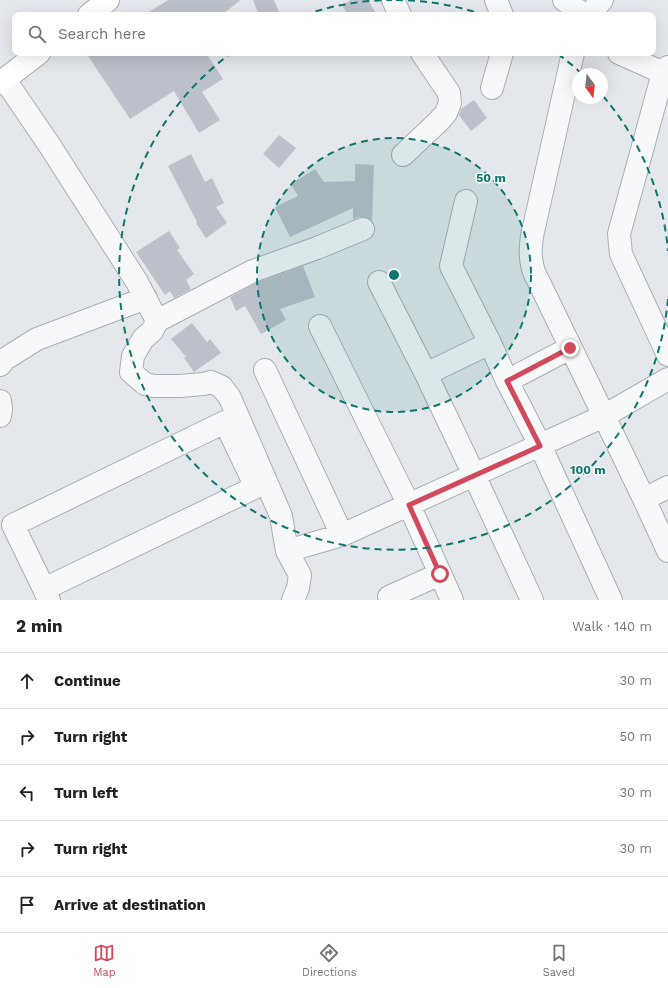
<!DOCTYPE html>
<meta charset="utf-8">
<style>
:root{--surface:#fff;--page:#f2f2f2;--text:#202124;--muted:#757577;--line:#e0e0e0;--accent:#d1495b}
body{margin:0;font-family:"Work Sans",sans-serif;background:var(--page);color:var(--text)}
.compass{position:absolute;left:572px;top:68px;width:36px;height:36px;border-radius:50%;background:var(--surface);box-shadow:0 4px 16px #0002;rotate:165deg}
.stop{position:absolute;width:12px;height:12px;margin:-9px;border:3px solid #d1495b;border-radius:50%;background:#fff}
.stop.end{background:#d1495b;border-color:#fff;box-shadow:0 1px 4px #0008}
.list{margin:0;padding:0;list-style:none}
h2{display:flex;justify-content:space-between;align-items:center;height:52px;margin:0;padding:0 16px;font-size:17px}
h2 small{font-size:13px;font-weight:400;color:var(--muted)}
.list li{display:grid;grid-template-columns:26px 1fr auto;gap:12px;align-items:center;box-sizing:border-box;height:56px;padding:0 16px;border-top:1px solid var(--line)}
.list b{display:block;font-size:15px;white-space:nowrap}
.list em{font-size:13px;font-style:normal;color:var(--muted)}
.icon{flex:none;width:22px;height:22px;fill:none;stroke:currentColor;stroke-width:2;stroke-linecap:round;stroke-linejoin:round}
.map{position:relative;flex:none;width:668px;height:600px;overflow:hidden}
.search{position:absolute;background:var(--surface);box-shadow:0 4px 16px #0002;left:12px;right:12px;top:12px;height:44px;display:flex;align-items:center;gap:10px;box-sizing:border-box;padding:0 14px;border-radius:8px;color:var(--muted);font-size:15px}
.sheet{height:332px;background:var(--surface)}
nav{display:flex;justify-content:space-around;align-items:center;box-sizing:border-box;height:56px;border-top:1px solid var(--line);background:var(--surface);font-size:11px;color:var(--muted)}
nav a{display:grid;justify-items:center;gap:2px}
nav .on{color:var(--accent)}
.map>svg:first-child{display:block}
.building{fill:#bbc0ca}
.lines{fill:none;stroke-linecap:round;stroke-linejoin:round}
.minor-casing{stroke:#a9aeb7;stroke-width:24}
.major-casing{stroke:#a3abb8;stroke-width:24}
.minor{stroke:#f7f8fa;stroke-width:22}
.major{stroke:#fff;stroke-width:22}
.route{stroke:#d1495b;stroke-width:5}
.ring{fill:none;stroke:#0f766e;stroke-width:2;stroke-dasharray:7 5}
.centre{fill:#0f766e;stroke:#f4f6f9;stroke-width:2}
.ring-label{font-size:12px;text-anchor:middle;font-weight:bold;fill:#0f766e;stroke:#f4f6f9;stroke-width:3;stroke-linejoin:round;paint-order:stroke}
</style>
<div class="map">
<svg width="668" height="600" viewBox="0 0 668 600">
<rect width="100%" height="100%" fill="#e4e7ec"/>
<path class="building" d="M 168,0 L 241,0 L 221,15 L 144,15 Z
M 253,0 L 274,0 L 280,15 L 259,15 Z
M 351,0 L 368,0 L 377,15 L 348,15 L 342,5 Z
M 86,53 L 206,53 L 223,79 L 202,92 L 220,120 L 199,133 L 174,91 L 130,119 Z
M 474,100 L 487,118 L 471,131 L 459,115 L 461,109 Z
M 279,135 L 296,148 L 279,168 L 263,154 Z
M 191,154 L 205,182 L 212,178 L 224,203 L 216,207 L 227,223 L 206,238 L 196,223 L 197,222 L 168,166 Z
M 355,164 L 374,165 L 372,221 L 370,219 L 364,217 L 358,217 L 353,220 L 353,208 L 290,237 L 275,207 L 298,196 L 291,184 L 315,169 L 324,182 L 355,181 Z
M 169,231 L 180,248 L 177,250 L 194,274 L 186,280 L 191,289 L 174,298 L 170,291 L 165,295 L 136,252 Z
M 303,266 L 315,297 L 280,309 L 286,320 L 261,334 L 245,306 L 236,311 L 230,297 L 258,282 Z
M 192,323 L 207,342 L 210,339 L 221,353 L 194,372 L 184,358 L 186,357 L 171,339 Z"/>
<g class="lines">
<g class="minor-casing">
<path id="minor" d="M 393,0 L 400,15
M 496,0 L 502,15
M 564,0 L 584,15
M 589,15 L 602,0
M 619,53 L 668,75
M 668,67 L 663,73 L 619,234 L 621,254 L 668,355
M 5,80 L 50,146 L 137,282 L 157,321 L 152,331 L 143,339 L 133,356 L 131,372 L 145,384 L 153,386 L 180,386 L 203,384 L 211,382 L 222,387 L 230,398 L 281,516 L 287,551 L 300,575 L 298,588 L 293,600
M 492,88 L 502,53
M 403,155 L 439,121 L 446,113 L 450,103 L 449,93 L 422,53
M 466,201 L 451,266 L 490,343 L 507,381 L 540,445 L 611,600
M 379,282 L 426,374 L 474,475 L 532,600
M 157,321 L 253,271 L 317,248 L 363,229
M 320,326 L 409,505 L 452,600
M 0,365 L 5,359 L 37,339 L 146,298
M 265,370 L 342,535
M 426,374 L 490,343
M 668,379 L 604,416 L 644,499 L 668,551
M 507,381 L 570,348
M 0,401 L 1,409 L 0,416
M 644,499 L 668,487
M 287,551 L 342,535 L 604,416 L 534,272 C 530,258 530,251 532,236 L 573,53
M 44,589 L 256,487 L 225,422 L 13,525 L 44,589 L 49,600
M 389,597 L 440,574"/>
</g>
<g class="major-casing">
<path id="major" d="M 89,15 L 108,0
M 0,83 L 39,53"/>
</g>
<use href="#minor" class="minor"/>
<use href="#major" class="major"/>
</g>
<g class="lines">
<path class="route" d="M 440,574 L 409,505 L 540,446 L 507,381 L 570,348"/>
</g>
<circle cx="394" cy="275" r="137" fill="#0f766e" fill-opacity=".12"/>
<g class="ring">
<circle cx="394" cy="275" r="137"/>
<path d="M668 299A275 275 0 1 1 230 54M304 15A275 275 0 0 1 392 0M396 0A275 275 0 0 1 484 15M558 54A275 275 0 0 1 582 74M603 96A275 275 0 0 1 668 251"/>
</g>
<circle cx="394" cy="275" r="6" class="centre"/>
<g class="ring-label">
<text x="491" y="182">50 m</text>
<text x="588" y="474">100 m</text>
</g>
</svg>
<svg class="compass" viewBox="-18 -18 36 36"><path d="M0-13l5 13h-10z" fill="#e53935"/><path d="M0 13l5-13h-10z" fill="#757577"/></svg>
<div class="stop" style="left:440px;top:574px"></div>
<div class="stop end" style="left:570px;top:348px"></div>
<div class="search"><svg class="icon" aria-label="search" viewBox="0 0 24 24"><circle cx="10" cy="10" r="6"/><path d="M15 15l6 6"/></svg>Search here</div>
</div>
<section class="sheet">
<h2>2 min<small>Walk · 140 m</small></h2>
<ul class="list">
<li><svg class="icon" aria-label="ahead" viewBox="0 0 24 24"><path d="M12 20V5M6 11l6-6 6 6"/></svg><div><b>Continue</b></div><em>30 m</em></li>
<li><svg class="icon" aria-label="right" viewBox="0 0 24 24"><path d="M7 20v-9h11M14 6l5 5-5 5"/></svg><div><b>Turn right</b></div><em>50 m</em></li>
<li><svg class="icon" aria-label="left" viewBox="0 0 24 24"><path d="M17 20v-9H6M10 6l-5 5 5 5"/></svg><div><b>Turn left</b></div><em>30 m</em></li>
<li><svg class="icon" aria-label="right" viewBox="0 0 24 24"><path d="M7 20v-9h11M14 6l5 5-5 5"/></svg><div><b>Turn right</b></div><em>30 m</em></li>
<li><svg class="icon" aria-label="arrive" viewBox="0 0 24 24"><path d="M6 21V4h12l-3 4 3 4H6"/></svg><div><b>Arrive at destination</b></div></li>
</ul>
</section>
<nav>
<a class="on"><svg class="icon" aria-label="map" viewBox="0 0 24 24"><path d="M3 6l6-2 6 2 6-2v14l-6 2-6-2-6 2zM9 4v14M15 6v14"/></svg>Map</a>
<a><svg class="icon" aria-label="directions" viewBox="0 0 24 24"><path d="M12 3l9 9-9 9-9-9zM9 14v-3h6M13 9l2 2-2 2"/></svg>Directions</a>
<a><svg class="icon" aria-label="saved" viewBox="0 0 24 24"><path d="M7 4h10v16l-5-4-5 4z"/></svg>Saved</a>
</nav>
